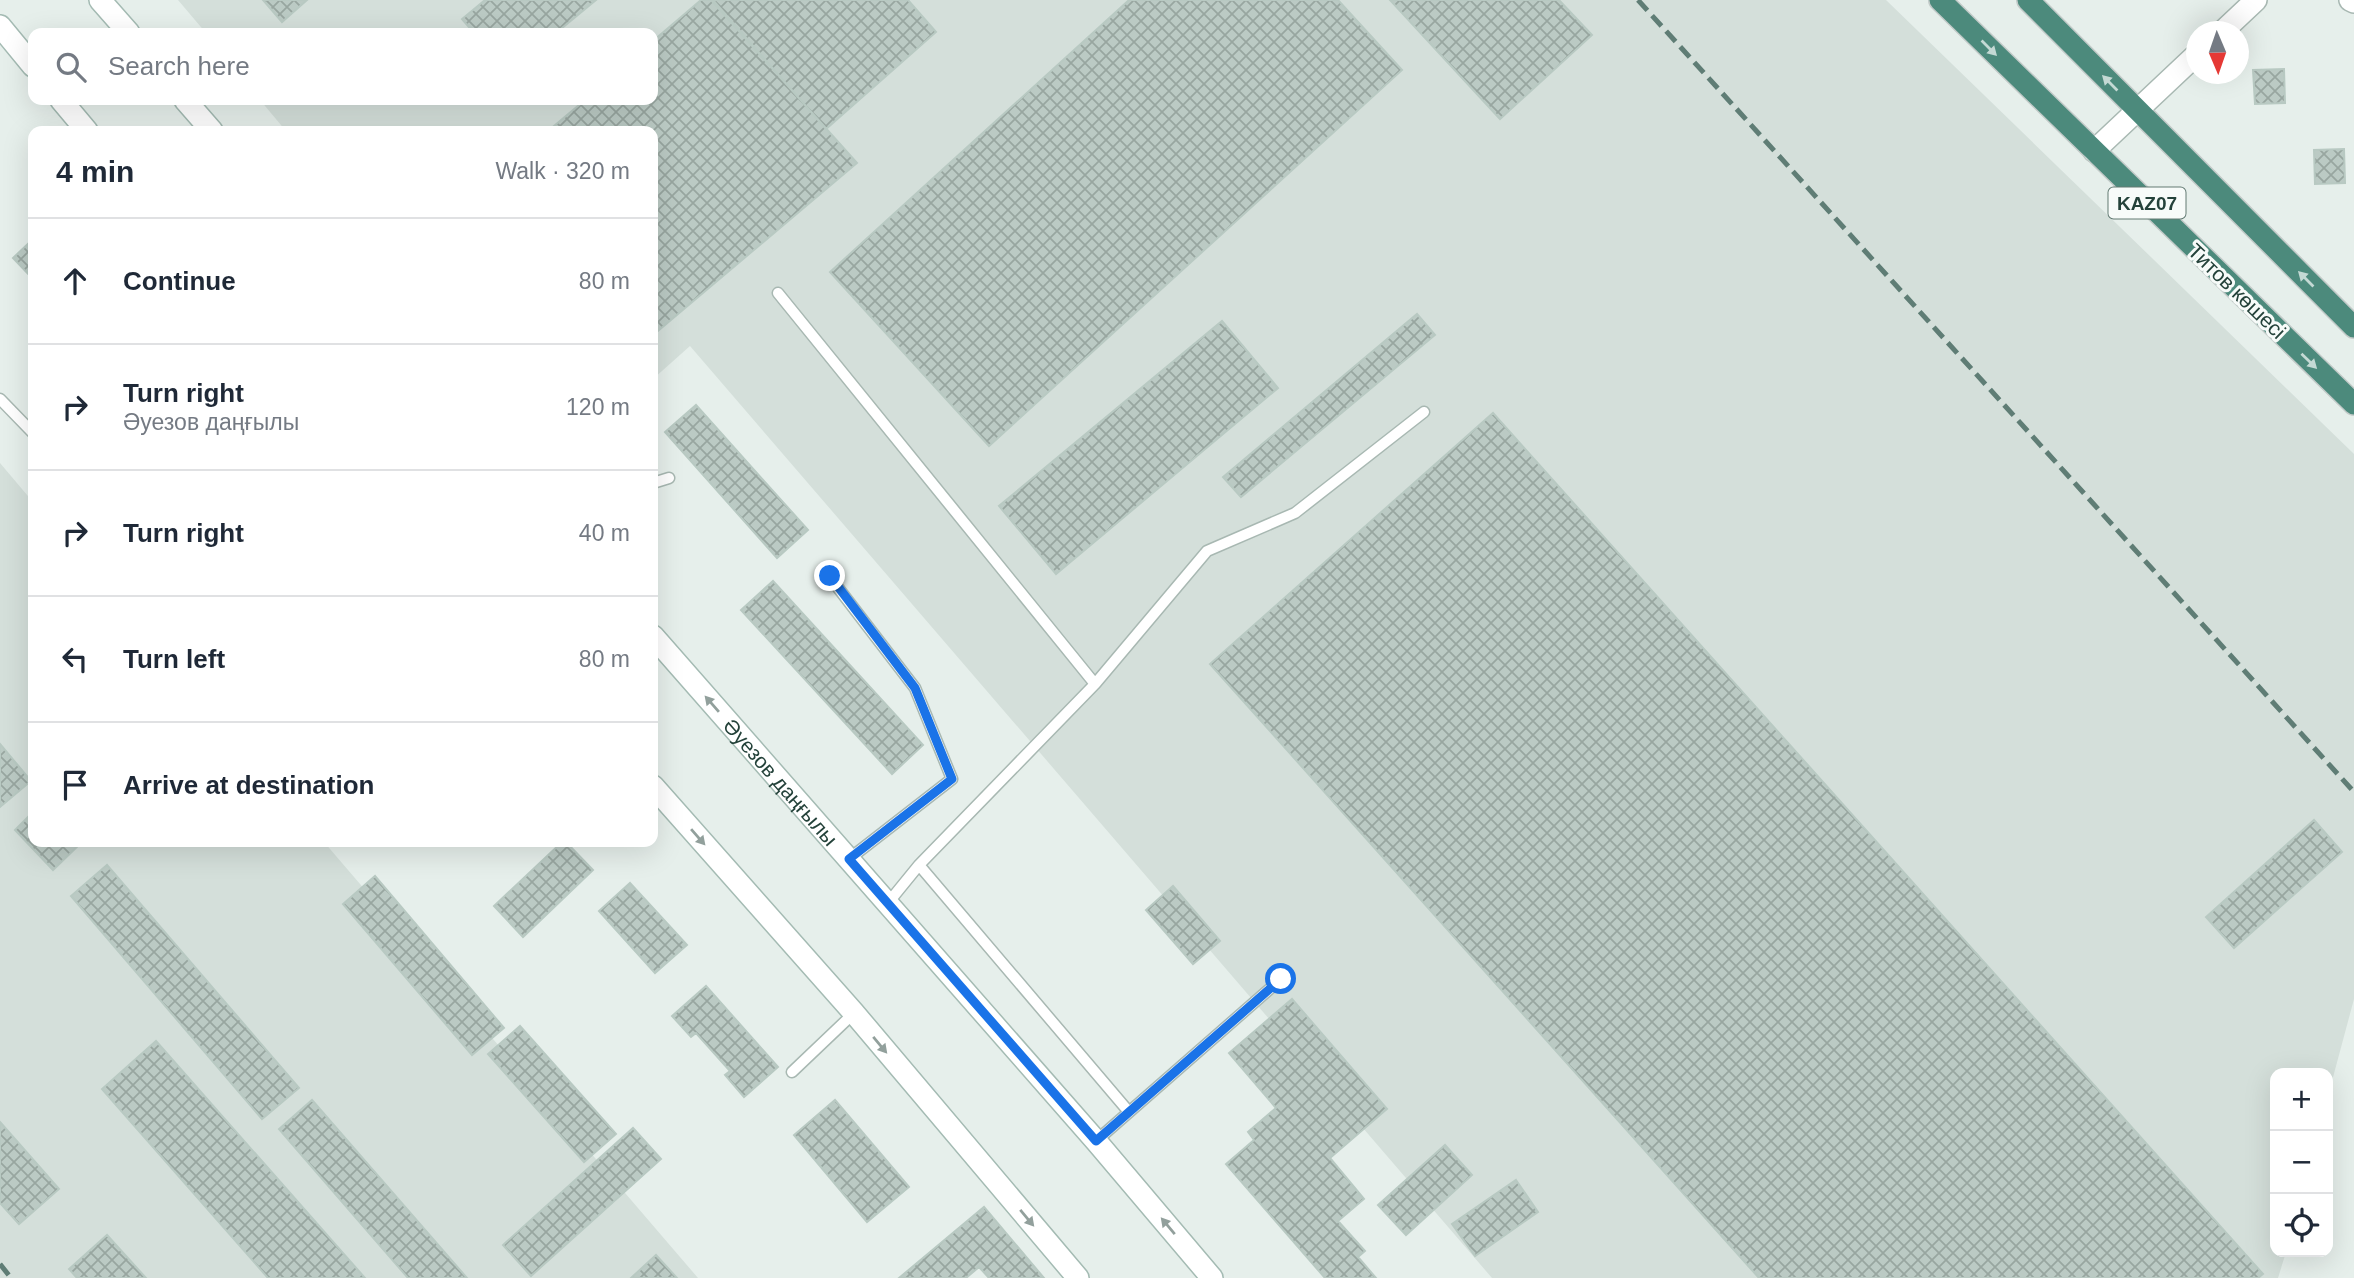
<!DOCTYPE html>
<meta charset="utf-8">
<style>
:root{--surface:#fff;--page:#f6f6f7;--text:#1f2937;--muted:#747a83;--line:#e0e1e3}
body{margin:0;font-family:Arial,sans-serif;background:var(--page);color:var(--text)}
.controls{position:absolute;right:21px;bottom:21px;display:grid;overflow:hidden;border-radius:14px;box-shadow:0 7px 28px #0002}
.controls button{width:63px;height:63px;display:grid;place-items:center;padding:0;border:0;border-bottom:2px solid var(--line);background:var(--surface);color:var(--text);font:35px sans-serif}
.compass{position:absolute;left:2186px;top:21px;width:63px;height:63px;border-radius:50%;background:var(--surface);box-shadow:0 7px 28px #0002;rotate:178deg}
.stop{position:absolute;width:21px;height:21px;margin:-16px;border:5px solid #1a73e8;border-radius:50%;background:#fff}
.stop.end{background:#1a73e8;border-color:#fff;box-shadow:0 2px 7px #0008}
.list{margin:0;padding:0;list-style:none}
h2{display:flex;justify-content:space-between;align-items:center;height:91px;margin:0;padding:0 28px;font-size:30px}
h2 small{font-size:23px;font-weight:400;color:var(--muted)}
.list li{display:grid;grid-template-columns:46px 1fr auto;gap:21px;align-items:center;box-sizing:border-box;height:126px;padding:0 28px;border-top:2px solid var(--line)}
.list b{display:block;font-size:26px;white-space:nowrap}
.list p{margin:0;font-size:23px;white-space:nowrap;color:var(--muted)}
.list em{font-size:23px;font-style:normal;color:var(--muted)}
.icon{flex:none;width:38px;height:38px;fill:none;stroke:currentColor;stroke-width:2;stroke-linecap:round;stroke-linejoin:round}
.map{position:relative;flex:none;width:2354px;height:1278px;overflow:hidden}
.search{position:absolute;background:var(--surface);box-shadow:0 7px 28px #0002;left:28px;top:28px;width:630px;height:77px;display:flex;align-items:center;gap:18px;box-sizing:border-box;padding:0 24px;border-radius:14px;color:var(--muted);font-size:26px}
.panel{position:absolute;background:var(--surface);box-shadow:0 7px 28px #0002;left:28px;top:126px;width:630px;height:721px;border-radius:14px}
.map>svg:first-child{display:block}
.built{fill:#d4dfda}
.building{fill:url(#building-cross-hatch);stroke:#b8c9c2;stroke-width:2}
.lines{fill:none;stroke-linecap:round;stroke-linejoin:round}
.service-casing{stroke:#a8b8b2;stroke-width:13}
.minor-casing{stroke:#a8b8b2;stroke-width:24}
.secondary-casing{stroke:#a4bbb3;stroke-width:24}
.trunk-casing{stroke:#c2cac8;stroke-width:24}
.service{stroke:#fff;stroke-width:10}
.minor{stroke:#fff;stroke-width:21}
.secondary{stroke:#fff;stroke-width:21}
.trunk{stroke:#4c8a7c;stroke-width:21}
.rail{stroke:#5f7d75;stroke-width:5;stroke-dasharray:14 7;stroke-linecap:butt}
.oneway{fill:#c4d9d4}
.oneway2{fill:#92a09c}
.route{stroke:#1a73e8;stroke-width:9}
.labels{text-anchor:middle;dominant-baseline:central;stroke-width:6;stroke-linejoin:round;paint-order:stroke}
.shield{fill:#f7fbf9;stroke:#637a73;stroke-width:2}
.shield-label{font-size:19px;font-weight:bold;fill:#24423a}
.street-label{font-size:21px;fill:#24423a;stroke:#f7fbf9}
</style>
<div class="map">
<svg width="2354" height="1278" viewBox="0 0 2354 1278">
<defs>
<pattern id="building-cross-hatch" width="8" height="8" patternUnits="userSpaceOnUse" patternTransform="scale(1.75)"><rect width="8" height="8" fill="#bbcac4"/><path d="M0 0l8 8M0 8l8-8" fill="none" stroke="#98a6a0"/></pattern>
</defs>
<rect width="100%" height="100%" fill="#e6efeb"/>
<path class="built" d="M 178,0 L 1886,0 L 2354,454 L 2354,999 L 2328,1096 L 2328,1073 L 2275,1073 L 2275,1252 L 2286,1252 L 2278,1278 L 1492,1278 L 690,346 L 653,379 L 653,131 L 286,131 L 260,100 L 653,100 L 653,33 L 206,33 Z
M 0,463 L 33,502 L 33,842 L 324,842 L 698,1278 L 0,1278 Z"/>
<path class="building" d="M 263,0 L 307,0 L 282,22 Z
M 485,0 L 596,0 L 556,33 L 474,33 L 462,19 Z
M 701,0 L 711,0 L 857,163 L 653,335 L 653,131 L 548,131 L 585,100 L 653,100 L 653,41 Z
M 713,0 L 908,0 L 936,32 L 826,129 Z
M 1129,0 L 1338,0 L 1402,70 L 989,446 L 830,272 Z
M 1390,0 L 1559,0 L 1592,35 L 1500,119 Z
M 2284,69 L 2285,103 L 2255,104 L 2253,70 Z
M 2344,149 L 2345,183 L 2315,184 L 2314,150 Z
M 33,239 L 33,279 L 13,258 Z
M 1417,314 L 1435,335 L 1241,497 L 1223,477 Z
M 1222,321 L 1278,388 L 1056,574 L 999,506 Z
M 696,405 L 808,530 L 777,558 L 665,432 Z
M 1493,413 L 2263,1274 L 2258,1278 L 1759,1278 L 1210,664 Z
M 773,581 L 923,745 L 892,774 L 741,610 Z
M 0,744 L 31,781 L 0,807 Z
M 33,812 L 33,842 L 82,842 L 53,870 L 15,830 Z
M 2314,820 L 2342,852 L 2234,948 L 2206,917 Z
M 562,842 L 566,842 L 593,870 L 523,937 L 494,906 Z
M 107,865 L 299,1088 L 262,1119 L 71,896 Z
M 375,876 L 504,1028 L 472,1055 L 343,904 Z
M 630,883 L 687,945 L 655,973 L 599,911 Z
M 1173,886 L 1220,941 L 1193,964 L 1146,910 Z
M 706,986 L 778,1067 L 744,1097 L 725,1075 L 730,1071 L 696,1033 L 691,1037 L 672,1016 Z
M 1292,999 L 1387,1109 L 1330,1158 L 1364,1199 L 1338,1221 L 1365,1251 L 1358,1257 L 1376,1278 L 1325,1278 L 1226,1164 L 1254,1140 L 1248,1132 L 1276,1108 L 1229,1053 Z
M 520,1026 L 616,1134 L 584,1162 L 488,1054 Z
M 156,1041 L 365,1278 L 268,1278 L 102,1089 Z
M 312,1100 L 467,1278 L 408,1278 L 279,1129 Z
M 835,1100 L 909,1187 L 867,1222 L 794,1135 Z
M 0,1122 L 59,1189 L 19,1224 L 0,1203 Z
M 633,1128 L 661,1159 L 531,1276 L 503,1245 Z
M 1445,1145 L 1472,1175 L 1406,1235 L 1378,1205 Z
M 1516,1180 L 1538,1212 L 1475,1256 L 1452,1224 Z
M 984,1207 L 1044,1278 L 989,1278 L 979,1267 L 966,1278 L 899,1278 Z
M 107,1235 L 146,1278 L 77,1278 L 69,1269 Z
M 656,1255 L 677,1278 L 631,1278 Z"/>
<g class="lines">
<g class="service-casing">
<path id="service" d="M 778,293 L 1095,684 L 1207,551 L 1295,513 L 1424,412
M 0,399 L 33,433
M 653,483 L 669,478
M 829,576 L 915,688 L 952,779 L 849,859
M 919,865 L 1129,1112
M 888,903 L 919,865 L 1095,684
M 792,1072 L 854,1013
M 1096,1141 L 1281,979"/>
</g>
<g class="minor-casing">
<path id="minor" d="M 2350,0 L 2354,2
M 2222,32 L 2256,0
M 2094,151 L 2196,55"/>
</g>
<g class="secondary-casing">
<g id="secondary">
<path d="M 100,0 L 129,33"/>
<path d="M 0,26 L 33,66"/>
<path d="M 61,100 L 87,131"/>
<path d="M 185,100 L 212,131"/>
<path id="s1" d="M 653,636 L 1096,1141 L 1212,1278"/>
<path d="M 653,786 L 854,1013 L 1078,1278"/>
</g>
</g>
<g class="trunk-casing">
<path id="trunk" d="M 1940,0 L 2354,404
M 2028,0 L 2354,327"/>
</g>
<use href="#service" class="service"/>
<use href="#minor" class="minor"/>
<use href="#secondary" class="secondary"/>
<use href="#trunk" class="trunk"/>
<path class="rail" d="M 1638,0 L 2354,792
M 0,1264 L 11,1278"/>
</g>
<defs><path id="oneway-solid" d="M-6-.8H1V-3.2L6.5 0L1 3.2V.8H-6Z" transform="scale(1.75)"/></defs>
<g class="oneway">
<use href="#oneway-solid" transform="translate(1989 48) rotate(45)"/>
<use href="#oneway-solid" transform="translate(2110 83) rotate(-135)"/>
<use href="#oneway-solid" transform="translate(2306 279) rotate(-135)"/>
<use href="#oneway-solid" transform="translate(2309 361) rotate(44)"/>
</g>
<g class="oneway2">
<use href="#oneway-solid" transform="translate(712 704) rotate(-131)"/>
<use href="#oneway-solid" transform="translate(698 837) rotate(49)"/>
<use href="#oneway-solid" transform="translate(880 1045) rotate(50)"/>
<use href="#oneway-solid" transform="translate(1027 1218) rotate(50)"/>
<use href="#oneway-solid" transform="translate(1168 1226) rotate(-130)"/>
</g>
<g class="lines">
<path class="route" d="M 830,576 L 915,688 L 952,779 L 849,859 L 1096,1141 L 1281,979"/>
</g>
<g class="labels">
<rect class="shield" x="2108.5" y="187.5" width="77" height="31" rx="5"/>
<g class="shield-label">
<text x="2147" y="203">KAZ07</text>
</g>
<g class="street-label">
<text transform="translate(2237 291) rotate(44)">Титов көшесі</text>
<text stroke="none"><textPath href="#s1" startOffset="194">Әуезов даңғылы</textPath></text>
</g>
</g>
</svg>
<div class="controls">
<button>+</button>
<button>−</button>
<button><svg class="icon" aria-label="locate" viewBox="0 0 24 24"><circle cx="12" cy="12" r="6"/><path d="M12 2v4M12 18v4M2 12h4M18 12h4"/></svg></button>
</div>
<svg class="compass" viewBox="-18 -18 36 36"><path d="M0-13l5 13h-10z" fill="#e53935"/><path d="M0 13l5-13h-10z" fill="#747a83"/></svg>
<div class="stop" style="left:1281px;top:979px"></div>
<div class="stop end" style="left:830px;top:576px"></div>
<div class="search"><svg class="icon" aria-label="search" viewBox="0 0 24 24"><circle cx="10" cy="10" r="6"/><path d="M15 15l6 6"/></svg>Search here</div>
<section class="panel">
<h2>4 min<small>Walk · 320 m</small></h2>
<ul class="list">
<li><svg class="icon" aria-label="ahead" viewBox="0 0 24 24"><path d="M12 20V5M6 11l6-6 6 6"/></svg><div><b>Continue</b></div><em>80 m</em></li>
<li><svg class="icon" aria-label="right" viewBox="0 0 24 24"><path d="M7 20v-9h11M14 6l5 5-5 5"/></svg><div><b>Turn right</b><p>Әуезов даңғылы</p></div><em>120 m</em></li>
<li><svg class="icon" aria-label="right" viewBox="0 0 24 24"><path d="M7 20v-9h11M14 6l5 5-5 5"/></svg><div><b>Turn right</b></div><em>40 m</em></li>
<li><svg class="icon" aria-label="left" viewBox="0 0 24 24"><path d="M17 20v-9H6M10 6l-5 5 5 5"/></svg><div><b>Turn left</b></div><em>80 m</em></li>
<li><svg class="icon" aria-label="arrive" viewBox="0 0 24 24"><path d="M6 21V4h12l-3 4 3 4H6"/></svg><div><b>Arrive at destination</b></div></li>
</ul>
</section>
</div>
